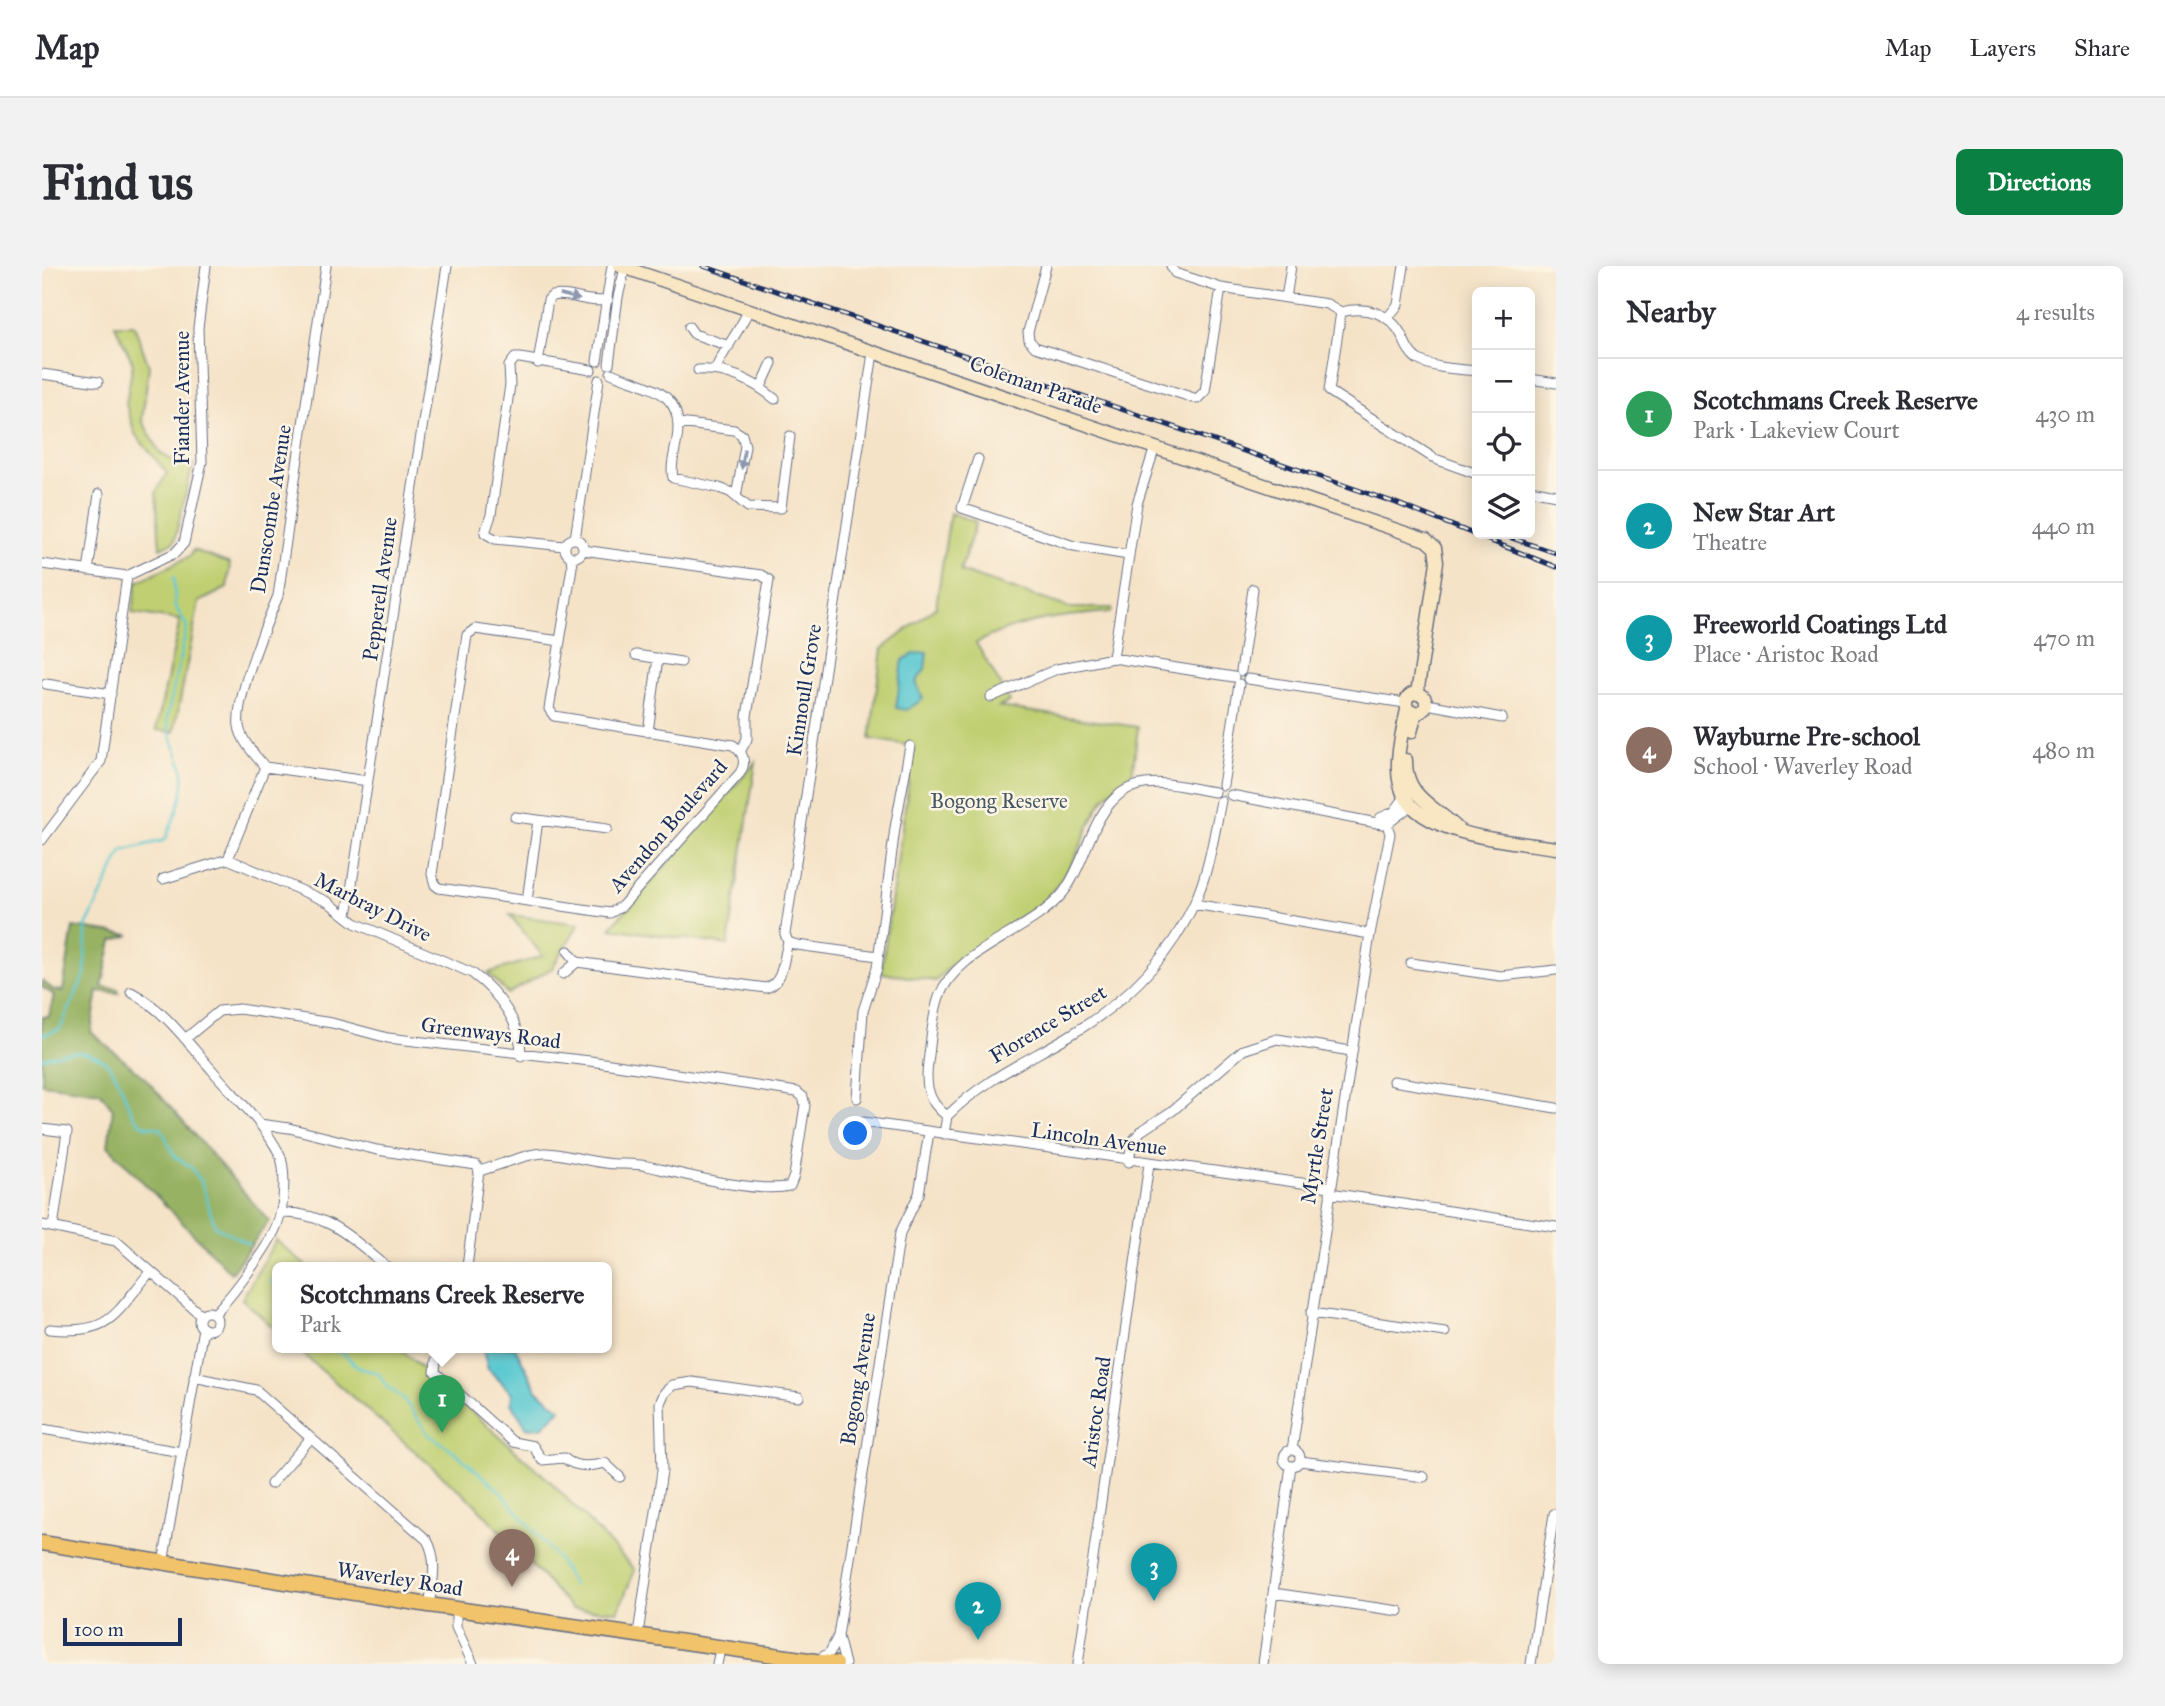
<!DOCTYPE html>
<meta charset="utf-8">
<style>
:root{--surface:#fff;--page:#f2f2f3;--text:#2b2b33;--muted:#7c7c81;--line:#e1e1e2;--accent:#0b8043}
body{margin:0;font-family:"IM FELL Great Primer",serif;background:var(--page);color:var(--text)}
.controls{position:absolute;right:21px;top:21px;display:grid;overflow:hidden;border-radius:10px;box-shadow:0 4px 18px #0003}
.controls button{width:63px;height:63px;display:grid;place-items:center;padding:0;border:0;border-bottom:2px solid var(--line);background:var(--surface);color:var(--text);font:35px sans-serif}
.scale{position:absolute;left:21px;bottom:18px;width:119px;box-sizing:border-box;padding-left:7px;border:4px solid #1b2f5e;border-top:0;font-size:19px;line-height:24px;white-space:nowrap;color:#1b2f5e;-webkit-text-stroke:5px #fcf5e5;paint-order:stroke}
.you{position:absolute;left:814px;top:868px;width:24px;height:24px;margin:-18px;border:5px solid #fff;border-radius:50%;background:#1a73e8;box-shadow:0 0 0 10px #1a73e833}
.badge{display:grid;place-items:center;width:46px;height:46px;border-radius:50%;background:var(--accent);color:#fff;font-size:23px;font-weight:700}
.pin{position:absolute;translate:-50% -58px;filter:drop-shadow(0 2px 4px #0008)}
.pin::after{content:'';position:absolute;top:37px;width:24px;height:21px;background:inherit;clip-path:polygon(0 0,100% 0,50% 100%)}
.popup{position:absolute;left:230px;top:996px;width:340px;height:91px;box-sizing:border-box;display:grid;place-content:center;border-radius:10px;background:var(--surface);filter:drop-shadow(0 2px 5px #0005);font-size:23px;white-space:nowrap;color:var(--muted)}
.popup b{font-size:26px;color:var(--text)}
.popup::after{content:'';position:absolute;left:50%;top:100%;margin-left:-14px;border:14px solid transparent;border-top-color:var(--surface)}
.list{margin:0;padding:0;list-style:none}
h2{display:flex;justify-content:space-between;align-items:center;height:91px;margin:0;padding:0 28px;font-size:30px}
h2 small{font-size:23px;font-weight:400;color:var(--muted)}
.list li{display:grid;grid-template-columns:46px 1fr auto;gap:21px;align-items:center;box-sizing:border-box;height:112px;padding:0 28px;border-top:2px solid var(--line)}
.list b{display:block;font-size:26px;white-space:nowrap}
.list p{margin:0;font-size:23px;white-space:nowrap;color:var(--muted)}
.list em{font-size:23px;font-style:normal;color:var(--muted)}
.icon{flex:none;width:38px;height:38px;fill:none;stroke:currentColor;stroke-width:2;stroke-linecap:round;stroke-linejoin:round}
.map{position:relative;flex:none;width:1514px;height:1398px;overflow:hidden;border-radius:10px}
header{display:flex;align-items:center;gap:42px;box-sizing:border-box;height:98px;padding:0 35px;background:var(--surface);border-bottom:2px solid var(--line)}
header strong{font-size:33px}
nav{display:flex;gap:38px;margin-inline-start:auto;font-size:24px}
.intro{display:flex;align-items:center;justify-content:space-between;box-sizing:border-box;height:168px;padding:0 42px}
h1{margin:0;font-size:49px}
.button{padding:18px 32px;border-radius:10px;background:var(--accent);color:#fff;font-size:24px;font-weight:700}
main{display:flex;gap:42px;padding:0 42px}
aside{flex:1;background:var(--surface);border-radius:10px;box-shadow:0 4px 18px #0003}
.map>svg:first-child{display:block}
.green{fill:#bfcf71;stroke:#6d7f68;stroke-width:2}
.forest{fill:#97b263;stroke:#597060;stroke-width:2}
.water{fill:#5cc9d1;stroke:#3c7c98;stroke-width:2}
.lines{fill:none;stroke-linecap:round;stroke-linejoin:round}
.stream{stroke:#5cc9d1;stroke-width:2.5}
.street-casing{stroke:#676e83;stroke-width:11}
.secondary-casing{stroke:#676e83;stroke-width:15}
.primary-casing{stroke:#676e83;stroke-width:17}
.street{stroke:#fff;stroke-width:9}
.secondary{stroke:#f9e7c3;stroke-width:12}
.primary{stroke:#f1c36a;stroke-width:14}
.rail-casing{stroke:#1b2f5e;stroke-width:5}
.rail{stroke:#fcf5e5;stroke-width:2.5;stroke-dasharray:8;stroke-linecap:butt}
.oneway{fill:#8d97ae}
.labels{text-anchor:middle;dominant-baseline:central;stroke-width:5;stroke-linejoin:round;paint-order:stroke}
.street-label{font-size:21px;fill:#1b2f5e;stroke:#fcf5e5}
.park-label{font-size:21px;fill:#445763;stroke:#fcf5e5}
</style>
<header>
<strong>Map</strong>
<nav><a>Map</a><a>Layers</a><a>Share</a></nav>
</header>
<div class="intro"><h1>Find us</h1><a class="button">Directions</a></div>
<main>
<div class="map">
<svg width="1514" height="1398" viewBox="0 0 1514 1398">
<rect width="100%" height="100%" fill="#fcf5e5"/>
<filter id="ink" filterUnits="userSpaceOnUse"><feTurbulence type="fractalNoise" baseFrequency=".0143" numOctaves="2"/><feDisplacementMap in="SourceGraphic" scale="14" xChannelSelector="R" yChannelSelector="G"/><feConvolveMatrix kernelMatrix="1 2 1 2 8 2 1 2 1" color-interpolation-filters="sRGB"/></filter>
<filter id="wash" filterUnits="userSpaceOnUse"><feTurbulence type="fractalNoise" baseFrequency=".00686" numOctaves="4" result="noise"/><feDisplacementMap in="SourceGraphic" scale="28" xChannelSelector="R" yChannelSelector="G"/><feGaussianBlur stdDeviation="1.57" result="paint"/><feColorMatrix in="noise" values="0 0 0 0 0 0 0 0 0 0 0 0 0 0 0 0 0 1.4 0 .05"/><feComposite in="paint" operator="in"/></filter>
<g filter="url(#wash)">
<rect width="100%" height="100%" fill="#f5e3c8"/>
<path class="green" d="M 73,59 L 92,59 L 107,100 L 100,154 L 118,187 L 128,193 L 151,198 L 132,276 L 118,282 L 114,226 L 125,207 L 93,168 L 84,138 L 91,97 Z
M 908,247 L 934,256 L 918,305 L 1028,342 L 1070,342 L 1069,346 C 1021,350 977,353 934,377 L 968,435 L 957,441 L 1096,461 L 1090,511 C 1045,531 1048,578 1019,614 C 1010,626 998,641 986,650 C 954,675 922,682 894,715 L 839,707 L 872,480 L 828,473 L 840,383 L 894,341 Z
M 151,284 L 188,298 L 185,322 L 157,336 L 132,466 L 114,464 L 138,354 L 90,347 L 95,316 L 148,290 Z
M 714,496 L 686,679 L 568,662 Z
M 468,649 L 537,658 L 510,702 L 466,728 L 446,707 L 501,690 Z
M 234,974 L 265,1001 L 236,1001 L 235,1065 L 200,1033 Z
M 253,1081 L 356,1081 L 508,1215 L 593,1304 L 576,1345 L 530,1343 L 432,1237 Z"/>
<path class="forest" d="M 31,661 L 88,669 L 70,675 L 60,721 L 76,723 L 77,727 L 56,725 L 49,766 L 104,813 L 227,955 L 189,1007 L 66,880 L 71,843 L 58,826 L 0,818 L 0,751 L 7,750 L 12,729 L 0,721 L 0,715 L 12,724 L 21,725 Z"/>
<path class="water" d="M 885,386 L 883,403 L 874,416 L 881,433 L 865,444 L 854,442 L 861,394 L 872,388 Z
M 440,1081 L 473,1081 L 495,1124 L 519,1143 L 500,1161 L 485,1162 L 469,1137 L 470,1127 L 446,1103 Z"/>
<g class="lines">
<path class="stream" d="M 0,769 L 18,763 L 43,708 L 44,661 L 80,585 L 123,574 C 133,550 148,521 138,494 C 133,479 126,469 125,452 L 145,360 L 133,340 L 132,311
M 0,792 C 11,790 22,786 32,786 C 89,787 75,846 102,859 C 106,861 114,861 119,862 L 133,891 L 148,900 L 159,915 L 173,960 L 207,978
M 228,1014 L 236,1025
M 281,1081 L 302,1088 L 317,1102 L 336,1107 L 345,1121 L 361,1132 L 387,1169 L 412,1185 L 459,1226 L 515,1292 L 531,1319"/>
</g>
</g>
<g filter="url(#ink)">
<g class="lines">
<g class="street-casing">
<path id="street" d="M 284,0 L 236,330 C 224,358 193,432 197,460 C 199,475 214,490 223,501 L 326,515
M 1004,0 L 986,66 L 987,74 L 993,81 L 1155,133 L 1163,125 L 1179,22 L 1133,7 L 1129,0
M 1179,22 L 1285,38 L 1299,46 C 1323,40 1348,46 1360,70 C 1364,79 1367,87 1375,93 C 1392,103 1417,103 1435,105
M 1244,32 L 1249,0
M 1299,46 L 1287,125 L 1390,191
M 1346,51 L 1356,39 L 1362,0
M 647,61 L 652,68 L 687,80
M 831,87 L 743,668 L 746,676 L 755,679 L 836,690
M 555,95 L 570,0
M 496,97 L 506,34 L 510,30 C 528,26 544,38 566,34
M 567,98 L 576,31 L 583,2
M 674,102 C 683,82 697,66 706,45
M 656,104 C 684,102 711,115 733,133
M 569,107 C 604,122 643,123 635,173 C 633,186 628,200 631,212 L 677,222 L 688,226 L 706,241 L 739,242 L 748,170
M 0,108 L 56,116
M 1488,113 L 1514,117
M 719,121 L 730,97
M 637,157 L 692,164 L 700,169 L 703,180 L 694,231
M 936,193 L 920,242 L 1032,280 L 1086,289
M 1396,194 L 1435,208
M 1488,224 L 1514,229
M523 282a9 9 0 1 1 18 0a9 9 0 1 1-18 0Z
M 533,273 L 557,114
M 522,280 L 453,273 L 443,267 L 449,249 L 468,119 L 467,100 L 473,92 L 478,92 L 549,104
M 541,284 L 719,309 L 727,314 L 705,450 L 705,473 L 699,484
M 0,298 L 85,310 L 133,287 L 142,277 L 160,196 L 156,62 L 164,0
M 46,305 L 57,228
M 518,375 L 433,363 L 425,369 L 390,608 L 393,619 L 397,622 L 568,647 L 580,640 L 698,507 C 705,496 701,486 691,479 L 512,450 L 507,443 L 530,301 L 529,291
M 594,389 L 639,396
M 1071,392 L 1095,238 L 1113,181
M 1199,405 L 1211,323
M 1206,413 L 1363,437
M 4,418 L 69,428
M 949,431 L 1015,403 L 1071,392 L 1192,411
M 1385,438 L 1460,452
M 606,466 L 616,392
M 1181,519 L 1197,418
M 1189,529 L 1340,558 L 1348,556 L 1370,539
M 473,551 L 565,563
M 1338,552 L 1352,546 L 1363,531
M 0,574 L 59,495 L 85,310
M 186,593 L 223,501
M 121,613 L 186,593 L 286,636 L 313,657 L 430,707 C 456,726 480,758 479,790
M 485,635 L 496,554
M 1152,638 L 1328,668
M 305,650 L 405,0
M 535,696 L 724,722 C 742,717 741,693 746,676
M 1369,697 L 1459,710 L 1514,704
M 521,708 L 535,696 L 526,685
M 89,726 C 122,743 145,776 170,804 C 192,830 221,856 237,887 C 245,903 242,939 236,956 C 229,979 189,1031 172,1048
M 143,773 L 177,745 L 197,743 L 290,757 L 346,772 L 548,795 L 755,826 L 761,831 L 763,839 L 752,910 L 748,920 C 715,928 640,908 605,900 C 591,897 577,899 563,897 C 543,895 524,888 504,887 C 487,886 457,900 437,905
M 1351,815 L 1514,842
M 815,832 L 821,745 L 835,702 L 853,562 L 868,480
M 905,850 C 943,813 981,797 1025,771 C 1078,740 1125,696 1152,638 C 1167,606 1172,569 1179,535
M 821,856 L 1288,921
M 217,858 L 247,862 L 335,884 L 434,899 L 437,905 L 425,1001
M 0,863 L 25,866 L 11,961
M 902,868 L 905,850 C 883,834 883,815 887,789 C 889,771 891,748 897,731 C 915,682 987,668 1021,627 C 1044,597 1049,549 1079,527 C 1105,508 1144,522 1173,526
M 1087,896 L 1090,876 L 1099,865 L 1130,845 L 1201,784 L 1235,773 L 1309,785
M 1288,927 L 1514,961
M 238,947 C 284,945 311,973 345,1001
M 0,959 L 74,975 L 159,1049
M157 1055a9 9 0 1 1 18 0a9 9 0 1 1-18 0Z
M 1269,1047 L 1403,1066
M 8,1063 C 69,1069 72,1049 108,1006
M 405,1081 L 394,1094 L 393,1106 L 471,1176 L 491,1180 L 500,1194 L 522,1192 C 533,1202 548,1201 563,1197 L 578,1211
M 152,1111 L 214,1124 L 385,1274 C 396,1293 391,1317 387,1339
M 0,1163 L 140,1186
M1242 1192a8 8 0 1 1 16 0a8 8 0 1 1-16 0Z
M 1250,1184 L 1328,668 L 1348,568 L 1343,551
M 1258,1195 L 1382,1211
M 229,1218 L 269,1172
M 121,1298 L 161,1062
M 1231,1327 L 1357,1345
M 414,1342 L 414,1361 L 431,1398
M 596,1368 L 620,1205 L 618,1137 L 623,1126 L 631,1119 L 650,1116 L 757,1131
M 775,1395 L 788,1386 L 795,1372
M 675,1398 L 679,1379
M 803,1398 L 796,1370 L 858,967 L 877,928 L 887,866
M 1036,1398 L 1107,898
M 1221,1398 L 1249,1200
M 1489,1398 L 1512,1248"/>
</g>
<g class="secondary-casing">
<path id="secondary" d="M 578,0 L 1384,274 L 1393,282 L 1395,296 L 1375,428
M1364 437a10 10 0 1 1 20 0a10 10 0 1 1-20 0Z
M 1365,444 C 1360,467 1352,496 1358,519 C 1371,571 1471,575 1514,582
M 1369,466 L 1374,446
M 1364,494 C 1363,532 1394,540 1416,563"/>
</g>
<g class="primary-casing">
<path id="primary" d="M 0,1277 L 387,1339 L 794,1398"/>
</g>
<use href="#street" class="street"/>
<use href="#secondary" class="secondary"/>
<use href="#primary" class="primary"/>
<g class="rail-casing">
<path id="rail" d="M 661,0 L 1354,237 L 1514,301
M 1458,268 L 1514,287"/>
</g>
<use href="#rail" class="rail"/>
</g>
<defs><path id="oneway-solid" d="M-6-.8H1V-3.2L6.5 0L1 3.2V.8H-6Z" transform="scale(1.75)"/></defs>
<g class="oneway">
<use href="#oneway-solid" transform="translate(528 31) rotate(14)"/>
<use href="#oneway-solid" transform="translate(701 193) rotate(98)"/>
</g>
</g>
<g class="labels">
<g class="street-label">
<text transform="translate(994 119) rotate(19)">Coleman Parade</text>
<text transform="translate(140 132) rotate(-90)">Fiander Avenue</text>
<text transform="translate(229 243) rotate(-81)">Dunscombe Avenue</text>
<text transform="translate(338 323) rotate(-82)">Pepperell Avenue</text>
<text transform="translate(762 424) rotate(-81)">Kinnoull Grove</text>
<text transform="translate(626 560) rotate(-49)">Avendon Boulevard</text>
<text transform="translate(331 641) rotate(27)">Marbray Drive</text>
<text transform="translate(1006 758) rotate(-31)">Florence Street</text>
<text transform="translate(449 767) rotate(7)">Greenways Road</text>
<text transform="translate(1057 873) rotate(8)">Lincoln Avenue</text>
<text transform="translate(1275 880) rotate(-81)">Myrtle Street</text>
<text transform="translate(816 1113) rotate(-81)">Bogong Avenue</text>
<text transform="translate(1054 1146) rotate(-82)">Aristoc Road</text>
<text transform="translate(358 1313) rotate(9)">Waverley Road</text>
</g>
<g class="park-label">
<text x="957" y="535">Bogong Reserve</text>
</g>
</g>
</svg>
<div class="controls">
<button>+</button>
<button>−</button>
<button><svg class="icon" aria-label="locate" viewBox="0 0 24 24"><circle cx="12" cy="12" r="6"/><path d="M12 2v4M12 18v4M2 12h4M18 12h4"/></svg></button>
<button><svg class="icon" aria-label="layers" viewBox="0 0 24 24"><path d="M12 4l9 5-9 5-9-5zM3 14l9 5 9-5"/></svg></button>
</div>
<div class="scale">100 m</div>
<div class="you"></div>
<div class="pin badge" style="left:400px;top:1167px;background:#2e9e5b">1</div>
<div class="popup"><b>Scotchmans Creek Reserve</b>Park</div>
<div class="pin badge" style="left:936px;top:1374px;background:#0f9aa8">2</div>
<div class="pin badge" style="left:1112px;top:1335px;background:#0f9aa8">3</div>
<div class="pin badge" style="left:470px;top:1321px;background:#8d6e63">4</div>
</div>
<aside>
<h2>Nearby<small>4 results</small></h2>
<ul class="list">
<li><span class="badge" style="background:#2e9e5b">1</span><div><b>Scotchmans Creek Reserve</b><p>Park · Lakeview Court</p></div><em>430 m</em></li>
<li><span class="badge" style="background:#0f9aa8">2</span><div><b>New Star Art</b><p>Theatre</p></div><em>440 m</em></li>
<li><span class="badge" style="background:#0f9aa8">3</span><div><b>Freeworld Coatings Ltd</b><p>Place · Aristoc Road</p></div><em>470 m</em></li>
<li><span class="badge" style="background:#8d6e63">4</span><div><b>Wayburne Pre-school</b><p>School · Waverley Road</p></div><em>480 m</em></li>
</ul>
</aside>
</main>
